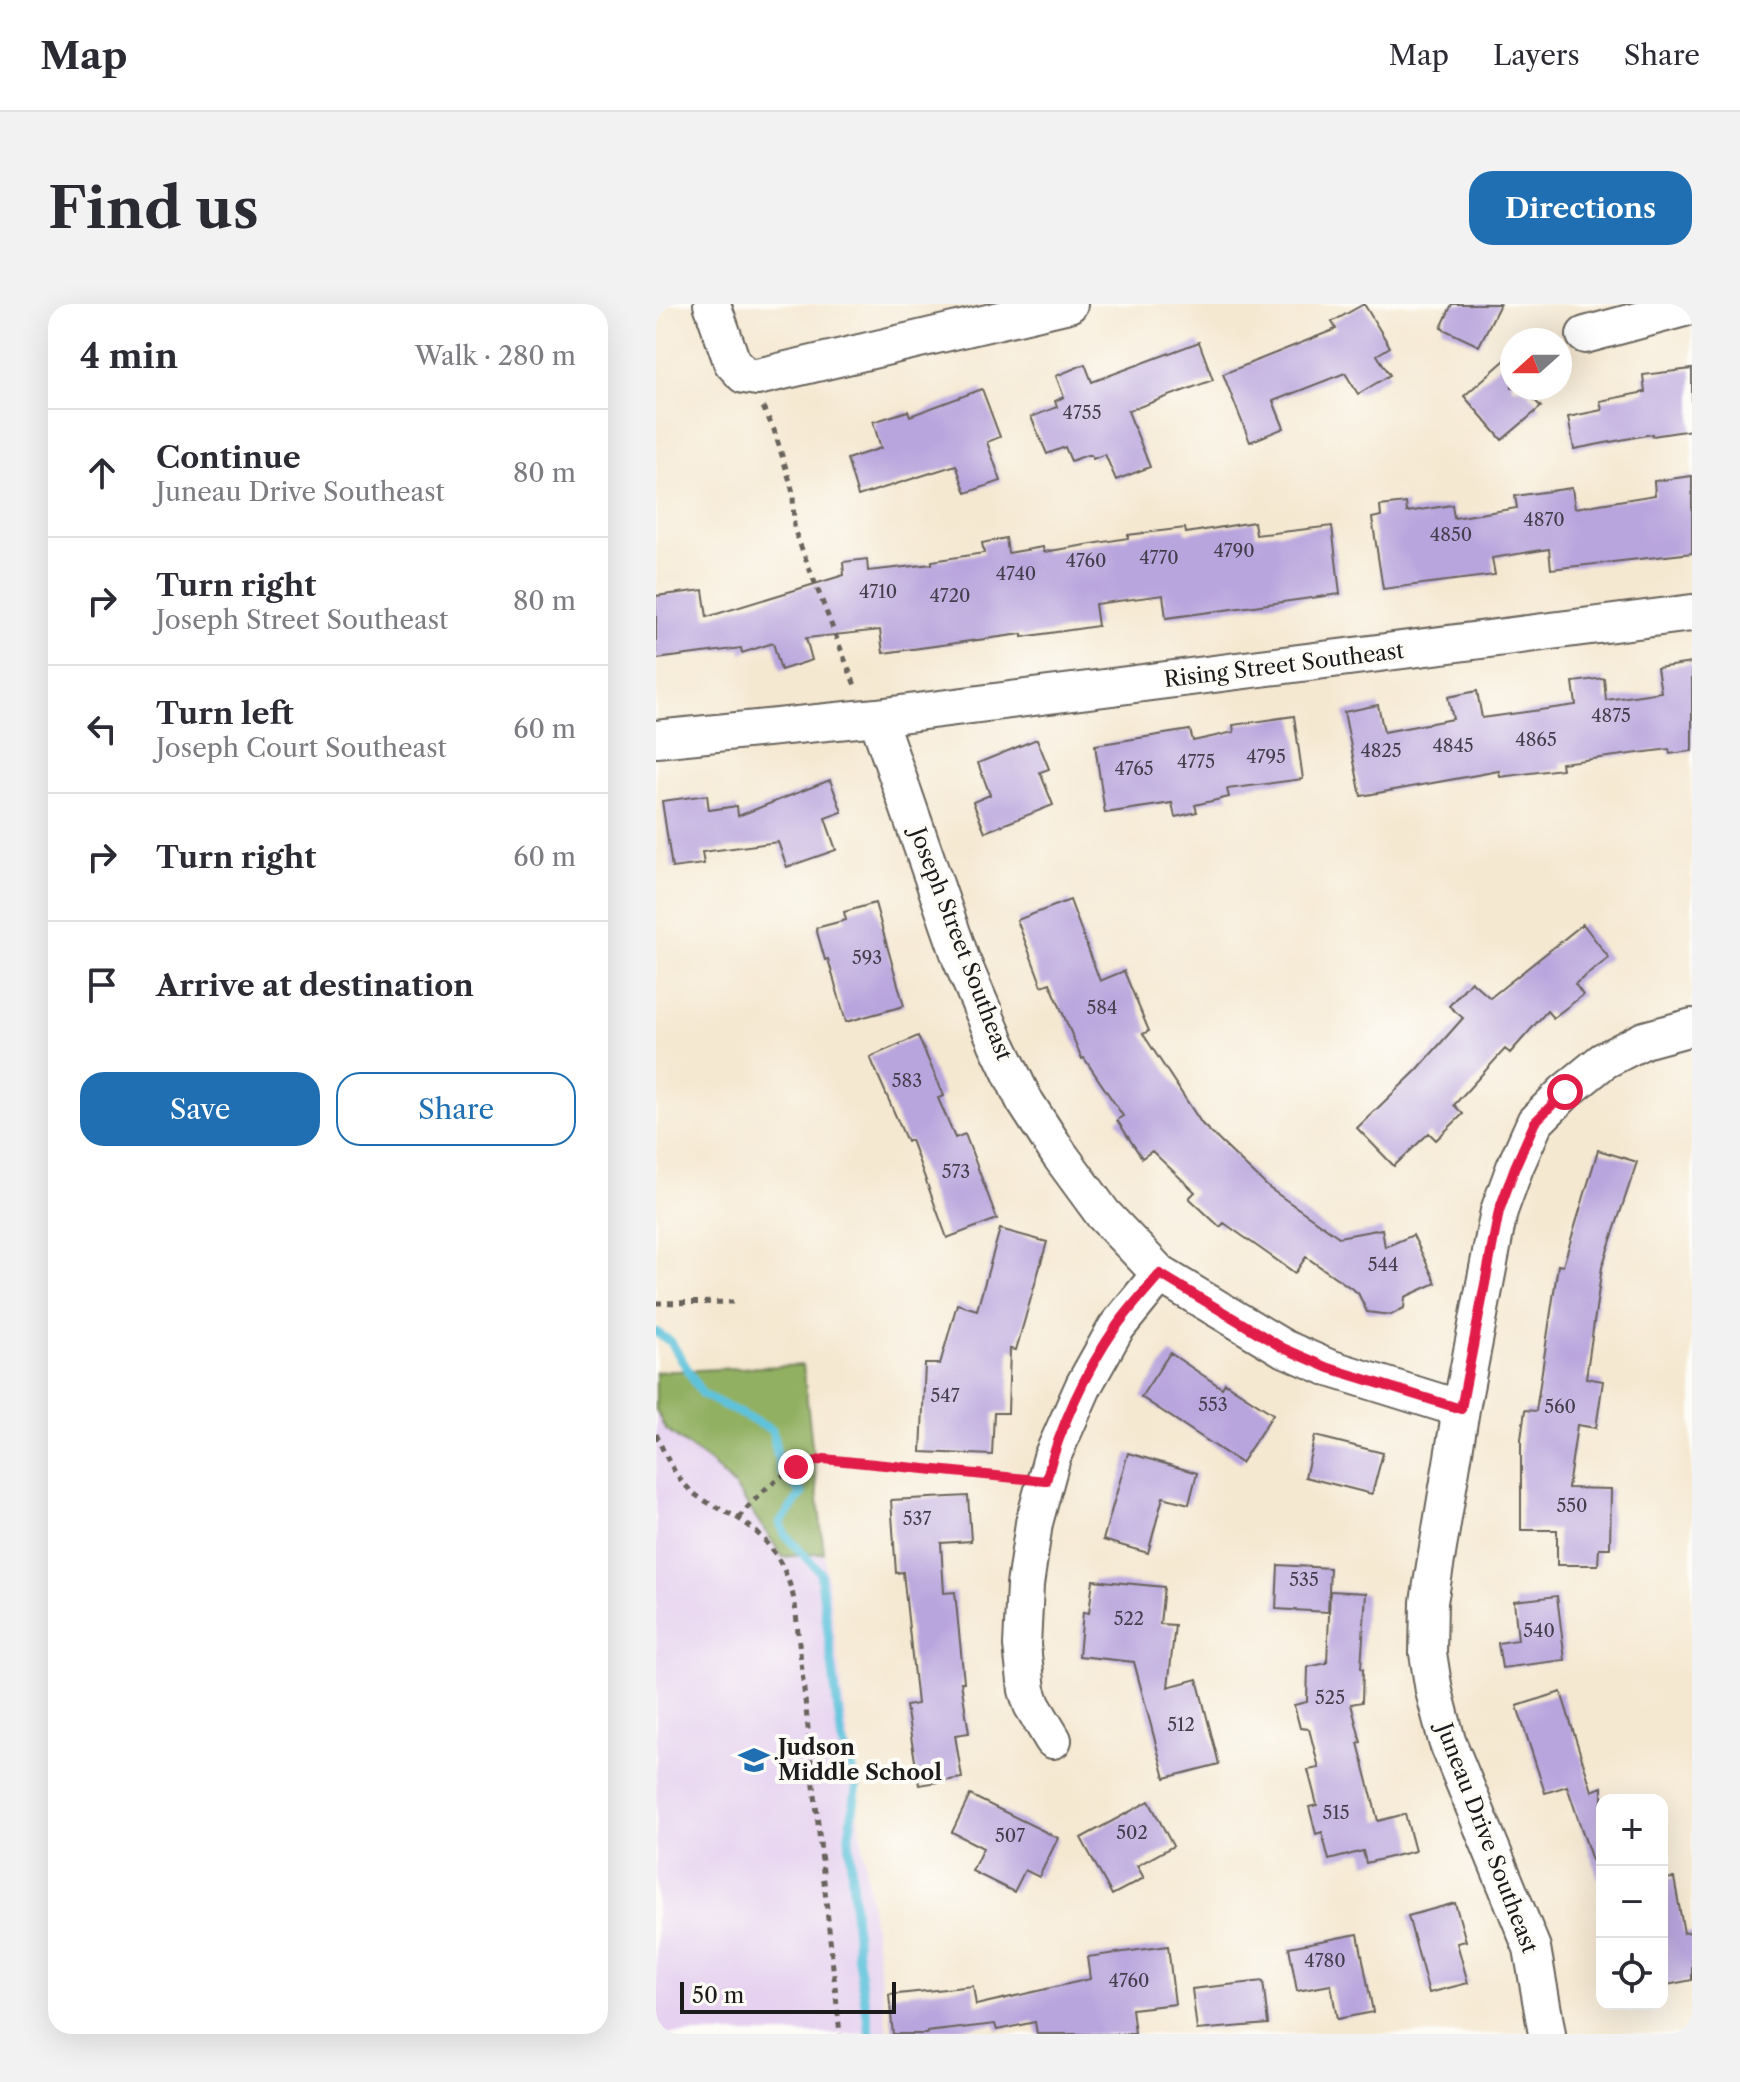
<!DOCTYPE html>
<meta charset="utf-8">
<style>
:root{--surface:#fff;--page:#f2f2f3;--text:#2b2b33;--muted:#7c7c81;--line:#e1e1e2;--accent:#1f6fb2}
body{margin:0;font-family:"Libre Caslon Text",serif;background:var(--page);color:var(--text)}
.controls{position:absolute;right:24px;bottom:24px;display:grid;overflow:hidden;border-radius:16px;box-shadow:0 8px 32px #0002}
.controls button{width:72px;height:72px;display:grid;place-items:center;padding:0;border:0;border-bottom:2px solid var(--line);background:var(--surface);color:var(--text);font:40px sans-serif}
.compass{position:absolute;left:844px;top:24px;width:72px;height:72px;border-radius:50%;background:var(--surface);box-shadow:0 8px 32px #0002;rotate:249deg}
.scale{position:absolute;left:24px;bottom:20px;width:216px;box-sizing:border-box;padding-left:8px;border:4px solid #1c1c1c;border-top:0;font-size:22px;line-height:28px;white-space:nowrap;color:#1c1c1c;-webkit-text-stroke:6px #fdfcf7;paint-order:stroke}
.stop{position:absolute;width:24px;height:24px;margin:-18px;border:6px solid #e11d48;border-radius:50%;background:#fff}
.stop.end{background:#e11d48;border-color:#fff;box-shadow:0 2px 8px #0008}
.list{margin:0;padding:0;list-style:none}
h2{display:flex;justify-content:space-between;align-items:center;height:104px;margin:0;padding:0 32px;font-size:34px}
h2 small{font-size:26px;font-weight:400;color:var(--muted)}
.list li{display:grid;grid-template-columns:52px 1fr auto;gap:24px;align-items:center;box-sizing:border-box;height:128px;padding:0 32px;border-top:2px solid var(--line)}
.list b{display:block;font-size:30px;white-space:nowrap}
.list p{margin:0;font-size:26px;white-space:nowrap;color:var(--muted)}
.list em{font-size:26px;font-style:normal;color:var(--muted)}
.actions{display:flex;gap:16px;padding:24px 32px}
.actions a{flex:1;padding:18px 0;border:2px solid var(--accent);border-radius:24px;text-align:center;font-size:28px;color:var(--accent)}
.actions .main{background:var(--accent);color:#fff}
.icon{flex:none;width:44px;height:44px;fill:none;stroke:currentColor;stroke-width:2;stroke-linecap:round;stroke-linejoin:round}
.map{position:relative;flex:none;width:1036px;height:1730px;overflow:hidden;border-radius:24px}
header{display:flex;align-items:center;gap:48px;box-sizing:border-box;height:112px;padding:0 40px;background:var(--surface);border-bottom:2px solid var(--line)}
header strong{font-size:38px}
nav{display:flex;gap:44px;margin-inline-start:auto;font-size:28px}
.intro{display:flex;align-items:center;justify-content:space-between;box-sizing:border-box;height:192px;padding:0 48px}
h1{margin:0;font-size:56px}
.button{padding:20px 36px;border-radius:24px;background:var(--accent);color:#fff;font-size:28px;font-weight:700}
main{display:flex;gap:48px;padding:0 48px}
aside{flex:1;background:var(--surface);border-radius:24px;box-shadow:0 8px 32px #0002}
.map>svg:first-child{display:block}
.built{fill:#e6d2f0}
.forest{fill:#92b062;stroke:#57663f;stroke-width:2}
.lines{fill:none;stroke-linecap:round;stroke-linejoin:round}
.stream{stroke:#5ec2db;stroke-width:9}
.building{fill:#b9a5dd}
.minor-casing{stroke:#68635b;stroke-width:40}
.path{stroke:#68635b;stroke-width:5;stroke-dasharray:6 6;stroke-linecap:butt}
.minor{stroke:#fff;stroke-width:36}
.route{stroke:#e11d48;stroke-width:10}
.labels{text-anchor:middle;dominant-baseline:central;stroke-width:8;stroke-linejoin:round;paint-order:stroke}
.number-label{font-size:18px;fill:#433e4c}
.street-label{font-size:22px;fill:#1c1c1c;stroke:#fdfcf7}
.poi-label{font-size:22px;font-weight:bold;fill:#1c1c1c;stroke:#fdfcf7;text-anchor:start}
</style>
<header>
<strong>Map</strong>
<nav><a>Map</a><a>Layers</a><a>Share</a></nav>
</header>
<div class="intro"><h1>Find us</h1><a class="button">Directions</a></div>
<main>
<aside>
<h2>4 min<small>Walk · 280 m</small></h2>
<ul class="list">
<li><svg class="icon" aria-label="ahead" viewBox="0 0 24 24"><path d="M12 20V5M6 11l6-6 6 6"/></svg><div><b>Continue</b><p>Juneau Drive Southeast</p></div><em>80 m</em></li>
<li><svg class="icon" aria-label="right" viewBox="0 0 24 24"><path d="M7 20v-9h11M14 6l5 5-5 5"/></svg><div><b>Turn right</b><p>Joseph Street Southeast</p></div><em>80 m</em></li>
<li><svg class="icon" aria-label="left" viewBox="0 0 24 24"><path d="M17 20v-9H6M10 6l-5 5 5 5"/></svg><div><b>Turn left</b><p>Joseph Court Southeast</p></div><em>60 m</em></li>
<li><svg class="icon" aria-label="right" viewBox="0 0 24 24"><path d="M7 20v-9h11M14 6l5 5-5 5"/></svg><div><b>Turn right</b></div><em>60 m</em></li>
<li><svg class="icon" aria-label="arrive" viewBox="0 0 24 24"><path d="M6 21V4h12l-3 4 3 4H6"/></svg><div><b>Arrive at destination</b></div></li>
</ul>
<div class="actions"><a class="main">Save</a><a>Share</a></div>
</aside>
<div class="map">
<svg width="1036" height="1730" viewBox="0 0 1036 1730">
<rect width="100%" height="100%" fill="#fdfcf7"/>
<filter id="ink" filterUnits="userSpaceOnUse"><feTurbulence type="fractalNoise" baseFrequency=".0125" numOctaves="2"/><feDisplacementMap in="SourceGraphic" scale="16" xChannelSelector="R" yChannelSelector="G"/><feConvolveMatrix kernelMatrix="1 2 1 2 8 2 1 2 1" color-interpolation-filters="sRGB"/></filter>
<filter id="wash" filterUnits="userSpaceOnUse"><feTurbulence type="fractalNoise" baseFrequency=".006" numOctaves="4" result="noise"/><feDisplacementMap in="SourceGraphic" scale="32" xChannelSelector="R" yChannelSelector="G"/><feGaussianBlur stdDeviation="1.8" result="paint"/><feColorMatrix in="noise" values="0 0 0 0 0 0 0 0 0 0 0 0 0 0 0 0 0 1.4 0 .05"/><feComposite in="paint" operator="in"/></filter>
<g filter="url(#wash)">
<rect width="100%" height="100%" fill="#f5e8d1"/>
<path class="built" d="M 0,1106 L 9,1125 L 56,1160 L 79,1183 L 127,1253 L 168,1249 L 232,1730 L 0,1730 Z"/>
<path class="forest" d="M 147,1061 L 168,1249 L 127,1253 L 79,1183 L 56,1160 L 9,1125 L 0,1106 L 0,1068 Z"/>
<g class="lines">
<path class="stream" d="M 0,1028 L 15,1038 L 46,1090 L 116,1126 L 125,1168 L 146,1189 L 124,1219 L 130,1232 L 164,1268 L 186,1437 L 201,1481 L 193,1531 L 201,1650 L 214,1730"/>
</g>
<g id="blocks">
<path class="building" d="M 708,0 L 734,43 L 721,51 L 734,71 L 702,90 L 689,69 L 617,97 L 628,124 L 594,138 L 567,70 L 680,25 L 676,18 Z
M 796,0 L 844,0 L 823,42 L 785,24 Z
M 543,38 L 557,76 L 472,107 L 494,163 L 460,176 L 449,150 L 437,155 L 435,151 L 431,151 L 415,157 L 409,143 L 391,150 L 375,113 L 401,103 L 399,97 L 408,93 L 400,72 L 429,60 L 436,78 Z
M 856,50 L 856,84 L 868,84 L 885,103 L 846,136 L 808,92 Z
M 1036,65 L 1036,126 L 996,132 L 996,130 L 918,145 L 912,113 L 946,106 L 944,97 L 989,88 L 987,71 Z
M 326,85 L 344,133 L 331,138 L 345,177 L 310,189 L 300,161 L 202,192 L 191,155 L 225,144 L 217,118 L 252,107 L 254,112 Z
M 1036,172 L 1036,249 L 895,265 L 893,245 L 836,254 L 839,271 L 727,285 L 716,214 L 725,212 L 724,202 L 750,199 L 751,208 L 796,201 L 798,214 L 861,204 L 859,192 L 916,184 L 919,204 L 999,191 L 998,177 Z
M 598,218 L 600,231 L 676,222 L 684,290 L 510,314 L 507,291 L 439,300 L 442,322 L 366,333 L 366,330 L 227,349 L 224,326 L 150,334 L 156,356 L 125,366 L 117,339 L 86,349 L 85,344 L 0,355 L 0,292 L 47,286 L 51,313 L 188,271 L 187,258 L 211,255 L 212,267 L 276,260 L 276,257 L 328,249 L 326,239 L 350,234 L 352,249 L 387,243 L 388,248 L 472,234 L 472,231 L 529,224 L 530,229 Z
M 1036,359 L 1036,447 L 1014,450 L 1013,445 L 905,459 L 906,465 L 844,473 L 843,467 L 705,492 L 688,408 L 722,401 L 728,428 L 797,415 L 792,393 L 821,387 L 826,414 L 920,401 L 917,378 L 948,374 L 950,396 L 1005,388 L 1001,364 Z
M 638,412 L 647,475 L 571,485 L 573,493 L 539,501 L 541,508 L 519,513 L 516,499 L 449,509 L 439,441 L 534,426 L 537,437 L 578,428 L 577,421 Z
M 381,435 L 393,465 L 384,468 L 397,501 L 329,528 L 317,498 L 334,491 L 322,459 Z
M 174,476 L 186,508 L 169,514 L 180,546 L 131,563 L 122,538 L 46,548 L 48,560 L 16,564 L 6,497 L 51,491 L 53,506 L 81,502 L 82,512 Z
M 414,596 L 444,677 L 468,667 L 493,727 L 487,730 L 546,820 L 613,884 L 683,933 L 726,925 L 729,943 L 757,931 L 780,979 L 749,993 L 748,1004 L 735,1011 L 711,1008 L 702,989 L 650,953 L 639,969 L 568,919 L 564,923 L 533,894 L 539,888 L 496,847 L 486,854 L 461,816 L 467,812 L 428,754 L 426,755 L 394,679 L 386,682 L 361,616 Z
M 219,599 L 248,702 L 190,718 L 172,655 L 169,656 L 160,624 L 190,616 L 188,608 Z
M 927,620 L 953,654 L 919,680 L 927,691 L 897,714 L 891,707 L 854,749 L 849,745 L 798,801 L 807,810 L 780,836 L 773,829 L 738,862 L 701,824 L 761,766 L 807,714 L 793,702 L 815,677 L 834,694 Z
M 262,732 L 288,792 L 282,794 L 299,834 L 309,830 L 341,915 L 291,934 L 255,836 L 251,838 L 214,753 Z
M 942,846 L 981,858 L 946,963 L 930,1074 L 947,1077 L 940,1124 L 921,1121 L 912,1184 L 955,1185 L 954,1244 L 943,1244 L 942,1261 L 901,1261 L 901,1226 L 865,1226 L 865,1135 L 869,1106 L 880,1107 L 902,961 L 907,962 Z
M 344,925 L 391,938 L 360,1046 L 354,1045 L 352,1109 L 338,1109 L 336,1151 L 265,1148 L 269,1060 L 284,1060 L 301,1000 L 321,1006 Z
M 514,1049 L 566,1084 L 569,1079 L 617,1110 L 585,1159 L 485,1093 Z
M 659,1132 L 727,1149 L 716,1190 L 649,1173 Z
M 472,1149 L 541,1169 L 533,1200 L 507,1193 L 492,1249 L 447,1236 Z
M 312,1192 L 315,1237 L 285,1239 L 288,1289 L 299,1288 L 308,1378 L 305,1378 L 313,1429 L 299,1431 L 306,1474 L 263,1481 L 250,1402 L 261,1400 L 247,1268 L 240,1269 L 235,1196 Z
M 622,1261 L 674,1264 L 672,1308 L 620,1305 Z
M 437,1276 L 508,1283 L 504,1320 L 519,1321 L 512,1383 L 541,1375 L 563,1460 L 509,1474 L 478,1358 L 423,1352 L 427,1308 L 433,1309 Z
M 674,1287 L 710,1289 L 705,1364 L 707,1365 L 706,1398 L 695,1400 L 705,1438 L 702,1439 L 722,1517 L 749,1510 L 759,1547 L 710,1559 L 707,1547 L 673,1556 L 666,1528 L 660,1530 L 653,1503 L 661,1501 L 652,1466 L 663,1464 L 653,1425 L 644,1424 L 638,1401 L 651,1398 L 652,1363 L 671,1359 Z
M 901,1292 L 909,1356 L 846,1364 L 842,1339 L 862,1336 L 858,1297 Z
M 905,1388 L 936,1487 L 946,1483 L 946,1573 L 942,1574 L 911,1482 L 889,1489 L 861,1402 Z
M 314,1491 L 402,1534 L 383,1573 L 369,1566 L 358,1588 L 316,1567 L 327,1544 L 296,1528 Z
M 493,1497 L 517,1542 L 481,1562 L 488,1574 L 456,1591 L 425,1534 Z
M 1018,1574 L 1028,1629 L 1036,1628 L 1036,1676 L 1006,1682 L 1006,1575 Z
M 799,1599 L 810,1637 L 801,1639 L 812,1679 L 773,1689 L 752,1612 Z
M 702,1630 L 717,1708 L 681,1715 L 675,1681 L 641,1687 L 633,1643 Z
M 512,1642 L 519,1700 L 476,1705 L 479,1730 L 381,1730 L 379,1718 L 341,1726 L 339,1720 L 271,1728 L 271,1730 L 237,1730 L 233,1691 L 317,1682 L 320,1701 L 434,1675 L 431,1653 Z
M 607,1677 L 612,1720 L 541,1726 L 536,1685 Z"/>
</g>
</g>
<g filter="url(#ink)">
<use href="#blocks" fill-opacity="0" stroke="#68635b" stroke-width="2"/>
<g class="lines">
<g class="minor-casing">
<path id="minor" d="M 56,0 L 76,58 L 88,71 L 101,73 L 413,0
M 929,31 L 1036,2
M 221,413 L 305,655 L 341,740 L 368,796 L 403,850 L 447,910 L 504,970 L 627,1044 L 673,1064 L 805,1105
M 0,435 L 221,413 L 1036,309
M 397,1436 L 376,1401 L 371,1386 L 366,1342 L 369,1281 L 378,1219 L 396,1153 L 428,1081 L 460,1024 L 504,970
M 891,1730 L 876,1644 L 791,1437 L 778,1387 L 772,1349 L 773,1298 L 805,1105 L 843,907 L 859,863 L 879,818 L 909,788 L 947,757 L 988,736 L 1036,723"/>
</g>
<path class="path" d="M 107,103 L 118,126 L 133,174 L 137,189 L 138,225 L 200,384
M 0,999 L 77,998
M 0,1130 C 9,1151 18,1171 35,1187 C 47,1198 64,1204 78,1212 C 113,1232 131,1262 139,1300 L 184,1730
M 82,1214 C 112,1181 124,1167 168,1155 L 361,1174"/>
<use href="#minor" class="minor"/>
</g>
</g>
<g class="lines" filter="url(#ink)">
<path class="route" d="M 140,1163 L 168,1155 L 390,1177 C 403,1125 429,1068 460,1023 C 473,1005 489,987 504,970 L 627,1044 L 673,1064 L 805,1105 L 843,907 L 859,863 L 879,818 L 909,788"/>
</g>
<defs>
<g id="school-bare" transform="scale(2.4)"><path d="M0-5L7-2L0 1L-7-2ZM-4 1L0 2.5L4 1V4Q0 6-4 4Z" fill="#1f6fb2" stroke="#fdfcf7" stroke-width="2.5" paint-order="stroke"/></g>
</defs>
<g fill-rule="evenodd">
<use href="#school-bare" x="98" y="1456"/>
</g>
<g class="labels">
<g class="number-label">
<text x="426" y="109">4755</text>
<text x="888" y="216">4870</text>
<text x="795" y="231">4850</text>
<text x="578" y="247">4790</text>
<text x="503" y="254">4770</text>
<text x="430" y="257">4760</text>
<text x="360" y="270">4740</text>
<text x="222" y="288">4710</text>
<text x="294" y="292">4720</text>
<text x="955" y="412">4875</text>
<text x="880" y="436">4865</text>
<text x="797" y="442">4845</text>
<text x="725" y="447">4825</text>
<text x="610" y="453">4795</text>
<text x="540" y="458">4775</text>
<text x="478" y="465">4765</text>
<text x="211" y="654">593</text>
<text x="446" y="704">584</text>
<text x="251" y="777">583</text>
<text x="300" y="868">573</text>
<text x="727" y="961">544</text>
<text x="289" y="1092">547</text>
<text x="557" y="1101">553</text>
<text x="904" y="1103">560</text>
<text x="916" y="1202">550</text>
<text x="261" y="1215">537</text>
<text x="648" y="1276">535</text>
<text x="473" y="1315">522</text>
<text x="883" y="1327">540</text>
<text x="674" y="1394">525</text>
<text x="525" y="1421">512</text>
<text x="680" y="1509">515</text>
<text x="476" y="1529">502</text>
<text x="354" y="1532">507</text>
<text x="669" y="1657">4780</text>
<text x="473" y="1677">4760</text>
</g>
<g class="street-label">
<text transform="translate(628 361) rotate(-7)">Rising Street Southeast</text>
<text transform="translate(305 640) rotate(69)">Joseph Street Southeast</text>
<text transform="translate(831 1534) rotate(69)">Juneau Drive Southeast</text>
</g>
<g class="poi-label">
<text x="122" y="1443">Judson<tspan x="122" dy="25">Middle School</tspan></text>
</g>
</g>
</svg>
<div class="controls">
<button>+</button>
<button>−</button>
<button><svg class="icon" aria-label="locate" viewBox="0 0 24 24"><circle cx="12" cy="12" r="6"/><path d="M12 2v4M12 18v4M2 12h4M18 12h4"/></svg></button>
</div>
<svg class="compass" viewBox="-18 -18 36 36"><path d="M0-13l5 13h-10z" fill="#e53935"/><path d="M0 13l5-13h-10z" fill="#7c7c81"/></svg>
<div class="scale">50 m</div>
<div class="stop" style="left:909px;top:788px"></div>
<div class="stop end" style="left:140px;top:1163px"></div>
</div>
</main>
